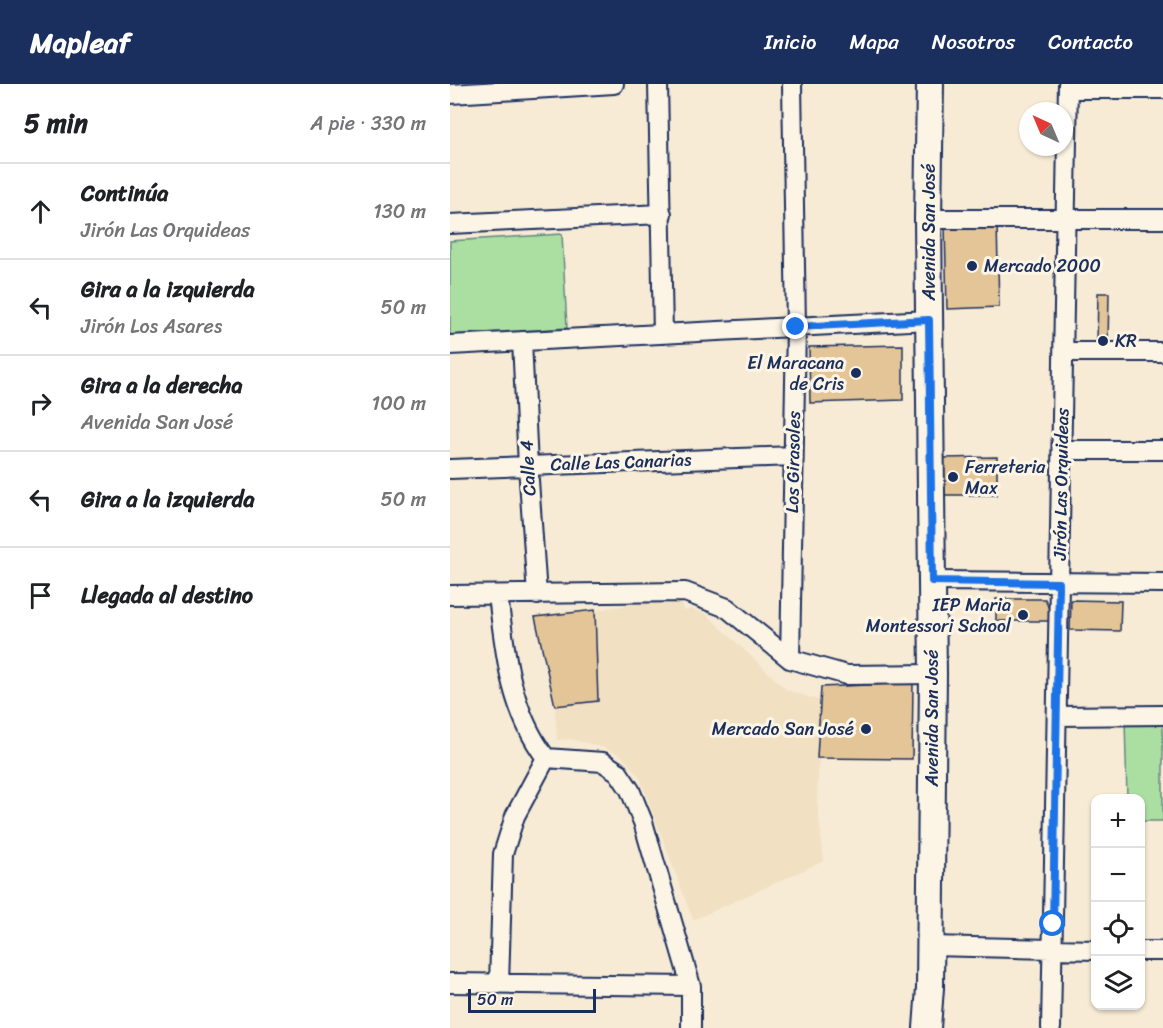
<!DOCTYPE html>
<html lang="es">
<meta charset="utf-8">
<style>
:root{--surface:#fff;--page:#f6f6f6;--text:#202124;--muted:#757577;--line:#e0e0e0;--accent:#1b2f5e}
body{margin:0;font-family:Sriracha,sans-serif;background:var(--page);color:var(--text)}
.controls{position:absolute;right:18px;bottom:18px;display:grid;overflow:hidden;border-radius:12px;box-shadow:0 2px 4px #0004}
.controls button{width:54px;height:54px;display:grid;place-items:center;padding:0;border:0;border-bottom:2px solid var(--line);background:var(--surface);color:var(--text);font:30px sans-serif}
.compass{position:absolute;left:569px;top:18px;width:54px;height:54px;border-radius:50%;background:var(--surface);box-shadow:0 2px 4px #0004;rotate:316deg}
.scale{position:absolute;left:18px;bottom:15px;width:128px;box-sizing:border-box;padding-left:6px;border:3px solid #1b2f5e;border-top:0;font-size:16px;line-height:21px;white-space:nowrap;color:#1b2f5e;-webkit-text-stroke:4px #fcf5e5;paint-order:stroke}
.stop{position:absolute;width:18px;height:18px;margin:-14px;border:4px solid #1a73e8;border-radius:50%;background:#fff}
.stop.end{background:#1a73e8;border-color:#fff;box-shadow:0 2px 6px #0008}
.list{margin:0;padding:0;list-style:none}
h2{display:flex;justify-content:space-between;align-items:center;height:78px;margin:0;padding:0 24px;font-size:26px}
h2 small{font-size:20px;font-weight:400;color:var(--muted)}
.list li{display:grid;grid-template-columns:39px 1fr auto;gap:18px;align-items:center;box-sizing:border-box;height:96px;padding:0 24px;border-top:2px solid var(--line)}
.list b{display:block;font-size:22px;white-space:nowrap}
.list p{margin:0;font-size:20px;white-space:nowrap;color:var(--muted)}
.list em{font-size:20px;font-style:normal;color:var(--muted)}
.icon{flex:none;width:33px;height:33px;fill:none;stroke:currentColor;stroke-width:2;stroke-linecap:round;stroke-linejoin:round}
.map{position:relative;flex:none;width:713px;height:944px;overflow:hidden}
header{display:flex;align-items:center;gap:36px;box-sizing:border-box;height:84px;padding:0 30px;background:var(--accent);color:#fff}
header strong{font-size:28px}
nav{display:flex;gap:33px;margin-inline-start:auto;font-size:21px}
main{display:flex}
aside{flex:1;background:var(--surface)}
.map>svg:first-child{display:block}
.built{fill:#f1e0c2}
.green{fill:#abdfa2;stroke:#638780;stroke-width:1.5}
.building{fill:#e4c597;stroke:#1b2f5e;stroke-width:1.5}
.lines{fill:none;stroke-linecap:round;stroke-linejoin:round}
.street-casing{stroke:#1b2f5e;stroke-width:22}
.secondary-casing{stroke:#1b2f5e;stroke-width:30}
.street{stroke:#fcf5e5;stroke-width:18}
.secondary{stroke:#fcf5e5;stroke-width:26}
.route{stroke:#1a73e8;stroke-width:8}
.poi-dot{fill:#1b2f5e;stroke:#fcf5e5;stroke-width:2}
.labels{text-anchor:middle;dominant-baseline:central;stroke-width:6;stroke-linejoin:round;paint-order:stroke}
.street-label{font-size:18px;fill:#1b2f5e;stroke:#fcf5e5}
.poi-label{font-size:18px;fill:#1b2f5e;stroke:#fcf5e5;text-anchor:start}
</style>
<header>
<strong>Mapleaf</strong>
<nav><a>Inicio</a><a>Mapa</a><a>Nosotros</a><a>Contacto</a></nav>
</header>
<main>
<aside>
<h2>5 min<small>A pie · 330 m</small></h2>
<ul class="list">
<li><svg class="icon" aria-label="ahead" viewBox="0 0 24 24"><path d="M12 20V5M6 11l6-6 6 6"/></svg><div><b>Continúa</b><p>Jirón Las Orquideas</p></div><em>130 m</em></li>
<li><svg class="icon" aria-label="left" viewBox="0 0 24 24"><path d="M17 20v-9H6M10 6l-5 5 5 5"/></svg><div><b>Gira a la izquierda</b><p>Jirón Los Asares</p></div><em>50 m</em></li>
<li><svg class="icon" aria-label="right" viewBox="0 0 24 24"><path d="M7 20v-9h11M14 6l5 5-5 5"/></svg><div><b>Gira a la derecha</b><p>Avenida San José</p></div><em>100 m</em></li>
<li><svg class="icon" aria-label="left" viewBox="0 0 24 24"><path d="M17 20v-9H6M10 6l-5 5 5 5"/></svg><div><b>Gira a la izquierda</b></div><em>50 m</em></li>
<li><svg class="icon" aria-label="arrive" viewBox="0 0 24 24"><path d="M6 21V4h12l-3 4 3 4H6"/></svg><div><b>Llegada al destino</b></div></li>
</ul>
</aside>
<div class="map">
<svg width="713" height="944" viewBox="0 0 713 944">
<rect width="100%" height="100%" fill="#f7ebd5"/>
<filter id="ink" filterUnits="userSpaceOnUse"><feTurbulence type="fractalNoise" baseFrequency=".0167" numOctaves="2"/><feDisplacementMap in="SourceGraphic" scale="12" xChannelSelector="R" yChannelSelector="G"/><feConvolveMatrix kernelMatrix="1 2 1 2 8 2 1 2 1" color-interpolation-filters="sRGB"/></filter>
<g filter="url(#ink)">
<path class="built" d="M 230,514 L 233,527 L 241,525 L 256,530 L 337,606 L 371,617 L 367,717 L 374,777 L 243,836 L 189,692 L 171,671 L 152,663 L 121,655 L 107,656 L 105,622 L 148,617 L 145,526 Z"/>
<path class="green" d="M 112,150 L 117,244 L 0,251 L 0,157 Z
M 675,636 L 713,637 L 713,737 L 691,737 L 690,714 L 677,714 Z"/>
<path class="building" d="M 547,140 L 549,223 L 497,225 L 495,142 Z
M 648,209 L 659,209 L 658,260 L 647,260 Z
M 453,261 L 453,316 L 360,319 L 359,263 Z
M 547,373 L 547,411 L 494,411 L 494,374 Z
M 546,515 L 595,515 L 599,525 L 599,537 L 546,537 Z
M 621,516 L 671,517 L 670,547 L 620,546 Z
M 145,526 L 148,617 L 105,622 L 85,533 Z
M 463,599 L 462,675 L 367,674 L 371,603 Z"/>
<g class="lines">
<g class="street-casing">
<path id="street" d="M 208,0 L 213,250
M 618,5 L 713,5
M 0,10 L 164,0
M 478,135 L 713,135
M 0,140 L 212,130
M 72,257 L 78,382 L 87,511
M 0,261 L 479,236
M 614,268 L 713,268
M 612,366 L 713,366
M 0,385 L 343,372
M 482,497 L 713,499
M 0,511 L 235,508 L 277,524 L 340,575 L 397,591 L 483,590
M 48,511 C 55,569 60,626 96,674 L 153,678 L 168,688 L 180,706 L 193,738 L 241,902 L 241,944
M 340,575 L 346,243 L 342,0
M 607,632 L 713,631
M 481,862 L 646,866
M 690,867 L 713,867
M 0,899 L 241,902
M 49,900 L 53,770 L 65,732 L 96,674
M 601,944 L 618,0"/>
</g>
<g class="secondary-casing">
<path id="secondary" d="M 477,944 L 480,904 L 483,590 L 478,135 L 480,0"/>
</g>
<use href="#street" class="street"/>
<use href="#secondary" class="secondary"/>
</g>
</g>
<g class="lines" filter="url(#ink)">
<path class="route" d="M 346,243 L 479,236 L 482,497 L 609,499 L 603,840"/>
</g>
<g class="poi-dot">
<circle cx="522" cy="182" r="6"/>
<circle cx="653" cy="257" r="6"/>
<circle cx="406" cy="289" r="6"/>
<circle cx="503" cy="393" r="6"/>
<circle cx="573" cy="531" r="6"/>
<circle cx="416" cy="645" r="6"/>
</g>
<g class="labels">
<g class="street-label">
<text transform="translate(479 148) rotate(-90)">Avenida San José</text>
<text transform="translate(171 378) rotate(-2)">Calle Las Canarias</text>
<text transform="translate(343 378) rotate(-89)">Los Girasoles</text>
<text transform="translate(78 384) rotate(-93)">Calle 4</text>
<text transform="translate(611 400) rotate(-89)">Jirón Las Orquideas</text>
<text transform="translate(482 634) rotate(-90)">Avenida San José</text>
</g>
<g class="poi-label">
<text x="534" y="182">Mercado 2000</text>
<text x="665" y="257">KR</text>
<text x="394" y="279" text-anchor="end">El Maracana<tspan x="394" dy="21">de Cris</tspan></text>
<text x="515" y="383">Ferreteria<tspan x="515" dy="21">Max</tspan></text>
<text x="561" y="521" text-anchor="end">IEP Maria<tspan x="561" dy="21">Montessori School</tspan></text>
<text x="404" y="645" text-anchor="end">Mercado San José</text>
</g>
</g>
</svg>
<div class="controls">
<button>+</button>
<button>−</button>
<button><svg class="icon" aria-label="locate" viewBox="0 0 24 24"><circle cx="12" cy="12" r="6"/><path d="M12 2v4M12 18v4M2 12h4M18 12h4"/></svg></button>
<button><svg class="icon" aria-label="layers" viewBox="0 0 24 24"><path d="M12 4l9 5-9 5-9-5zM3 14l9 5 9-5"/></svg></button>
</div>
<svg class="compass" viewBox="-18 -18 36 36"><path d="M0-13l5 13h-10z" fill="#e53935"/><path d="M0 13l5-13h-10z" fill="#757577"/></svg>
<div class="scale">50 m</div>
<div class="stop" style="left:603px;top:840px"></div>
<div class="stop end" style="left:346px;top:243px"></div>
</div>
</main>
